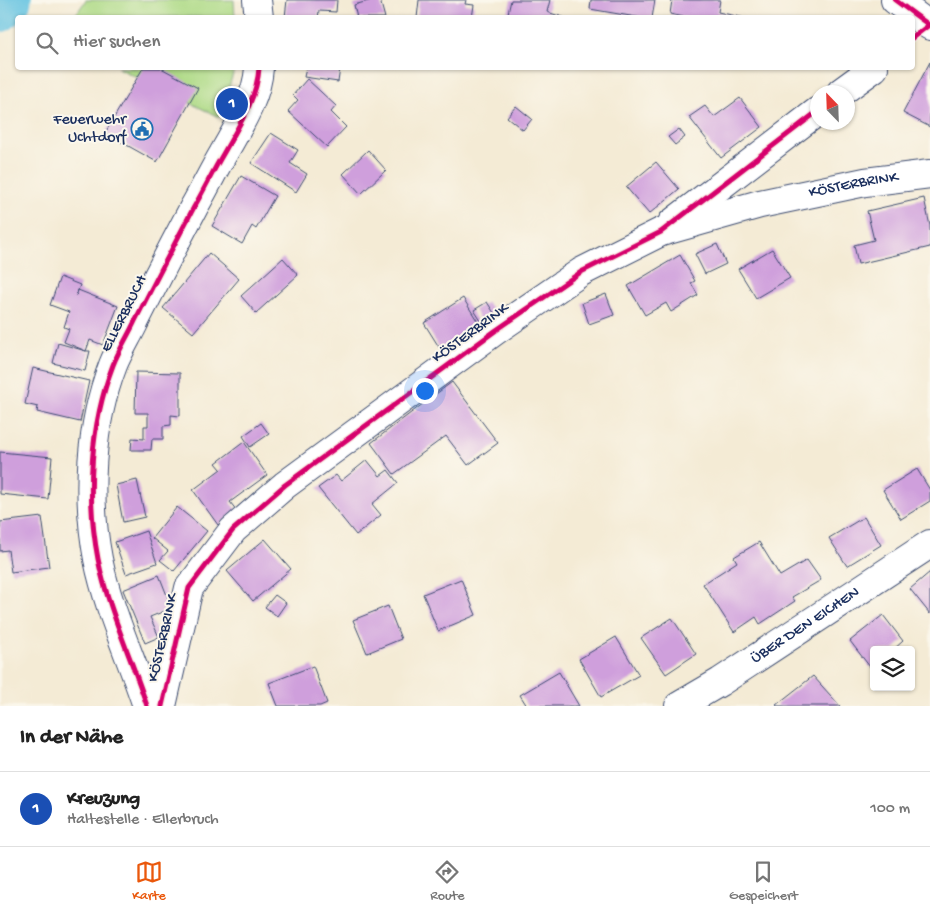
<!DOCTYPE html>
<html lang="de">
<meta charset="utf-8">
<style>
:root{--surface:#fff;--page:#f6f6f6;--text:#222;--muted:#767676;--line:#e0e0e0;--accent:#ea580c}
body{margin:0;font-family:"Gochi Hand",sans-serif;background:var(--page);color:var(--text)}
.controls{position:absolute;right:15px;bottom:15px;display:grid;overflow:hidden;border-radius:5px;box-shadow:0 1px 4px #0004}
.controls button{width:45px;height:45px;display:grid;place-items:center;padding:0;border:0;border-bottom:1px solid var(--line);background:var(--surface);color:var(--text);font:25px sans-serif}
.compass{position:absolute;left:810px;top:85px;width:45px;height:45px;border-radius:50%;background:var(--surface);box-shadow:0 1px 4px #0004;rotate:337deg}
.you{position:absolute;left:424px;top:390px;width:18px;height:18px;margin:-12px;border:4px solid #fff;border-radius:50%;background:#1a73e8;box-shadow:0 0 0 8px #1a73e833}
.badge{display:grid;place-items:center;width:32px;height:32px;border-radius:50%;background:var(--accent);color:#fff;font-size:16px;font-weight:700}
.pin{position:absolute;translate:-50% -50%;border:2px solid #fff;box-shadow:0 1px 5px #0006}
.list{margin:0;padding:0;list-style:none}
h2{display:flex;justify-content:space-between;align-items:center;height:65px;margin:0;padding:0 20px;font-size:21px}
h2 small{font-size:16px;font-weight:400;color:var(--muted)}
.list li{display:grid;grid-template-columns:32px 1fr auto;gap:15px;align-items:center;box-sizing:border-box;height:75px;padding:0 20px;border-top:1px solid var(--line)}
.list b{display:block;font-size:19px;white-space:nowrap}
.list p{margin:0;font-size:16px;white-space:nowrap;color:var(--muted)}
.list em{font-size:16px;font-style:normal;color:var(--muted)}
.icon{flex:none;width:28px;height:28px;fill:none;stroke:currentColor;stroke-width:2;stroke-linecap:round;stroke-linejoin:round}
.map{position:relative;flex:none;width:930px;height:706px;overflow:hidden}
.search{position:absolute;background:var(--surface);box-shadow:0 1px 4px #0004;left:15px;right:15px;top:15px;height:55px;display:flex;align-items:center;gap:12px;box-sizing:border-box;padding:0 18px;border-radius:5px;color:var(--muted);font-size:19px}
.sheet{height:140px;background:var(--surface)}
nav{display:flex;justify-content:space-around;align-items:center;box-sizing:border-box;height:70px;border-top:1px solid var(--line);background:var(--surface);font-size:14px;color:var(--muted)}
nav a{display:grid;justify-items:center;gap:2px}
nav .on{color:var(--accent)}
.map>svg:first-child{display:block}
.green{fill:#aeda86;stroke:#648472}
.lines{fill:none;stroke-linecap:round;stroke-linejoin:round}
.river{stroke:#63c3e1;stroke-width:41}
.building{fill:#cf9fdc}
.minor-casing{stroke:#3c4b70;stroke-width:30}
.minor{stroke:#fff;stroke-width:28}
.cycleway-casing{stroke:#fbf7ec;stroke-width:8}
.cycleway{stroke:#d6006c;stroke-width:5}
.labels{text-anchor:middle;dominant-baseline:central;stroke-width:4;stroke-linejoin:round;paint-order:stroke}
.poi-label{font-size:16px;fill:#1b2f5e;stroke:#fbf7ec;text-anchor:end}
.street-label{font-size:16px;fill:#1b2f5e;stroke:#fbf7ec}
</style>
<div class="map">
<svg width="930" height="706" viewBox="0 0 930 706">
<rect width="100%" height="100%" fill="#fbf7ec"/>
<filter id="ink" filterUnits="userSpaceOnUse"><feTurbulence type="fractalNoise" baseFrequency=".02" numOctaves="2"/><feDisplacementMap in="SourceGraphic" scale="10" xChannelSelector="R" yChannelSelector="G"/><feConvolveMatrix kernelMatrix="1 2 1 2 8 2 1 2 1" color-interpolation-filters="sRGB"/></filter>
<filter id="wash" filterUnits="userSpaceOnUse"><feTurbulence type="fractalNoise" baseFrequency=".0096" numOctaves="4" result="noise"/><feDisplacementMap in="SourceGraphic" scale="20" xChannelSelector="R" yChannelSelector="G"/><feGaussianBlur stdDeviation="1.12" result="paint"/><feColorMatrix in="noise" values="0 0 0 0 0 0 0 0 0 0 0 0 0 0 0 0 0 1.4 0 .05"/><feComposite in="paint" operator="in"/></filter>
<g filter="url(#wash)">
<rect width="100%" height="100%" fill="#f4ebd5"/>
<path class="green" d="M 86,0 L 234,0 L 235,17 L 74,17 Z
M 118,68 L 235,68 L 219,117 Z"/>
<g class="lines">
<path class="river" d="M 0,12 L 11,0"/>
</g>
<g id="blocks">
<path class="building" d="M 287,0 L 337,0 L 336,12 L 319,11 L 318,18 L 285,17 Z
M 372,0 L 380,0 L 385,18 L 357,18 L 354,5 Z
M 419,0 L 466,0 L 465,4 L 474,5 L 472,18 L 417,18 Z
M 511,0 L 550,0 L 547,12 L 566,18 L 507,18 Z
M 591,0 L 655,0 L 652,18 L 642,18 L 590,9 Z
M 672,0 L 720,0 L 718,12 L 745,18 L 688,18 L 670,14 Z
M 930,62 L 930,127 L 903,113 Z
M 143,68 L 161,68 L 198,88 L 157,162 L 105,133 Z
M 306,68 L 340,68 L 338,82 L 304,77 Z
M 307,79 L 336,106 L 331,112 L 346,127 L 327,147 L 288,111 L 298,100 L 293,95 Z
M 740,98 L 762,127 L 721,158 L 689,117 L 705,106 L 714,117 Z
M 516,106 L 532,119 L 523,130 L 507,117 Z
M 679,129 L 685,137 L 675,145 L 668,137 Z
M 271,133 L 298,150 L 290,163 L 307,174 L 296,192 L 251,163 Z
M 368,150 L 386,170 L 361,194 L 343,174 Z
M 656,162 L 679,189 L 649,214 L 626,187 Z
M 241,176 L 275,196 L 256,229 L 252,226 L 242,244 L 212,226 Z
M 924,198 L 930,226 L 930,247 L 858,264 L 854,245 L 874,240 L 867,211 Z
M 717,244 L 726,264 L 705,274 L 695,254 Z
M 772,249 L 790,278 L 756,298 L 738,269 Z
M 209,253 L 239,279 L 193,333 L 163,308 Z
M 680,255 L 695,281 L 691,283 L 698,295 L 671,312 L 666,303 L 645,315 L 628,286 Z
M 283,258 L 298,275 L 256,313 L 241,296 Z
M 60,277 L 80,285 L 76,296 L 78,290 L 118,306 L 103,345 L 90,340 L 86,351 L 90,351 L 85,371 L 53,363 L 58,343 L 86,351 L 64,342 L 69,329 L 64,327 L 69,312 L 50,305 Z
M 606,294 L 614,315 L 589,324 L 582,303 Z
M 463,298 L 483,330 L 444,355 L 424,323 Z
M 487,302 L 496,316 L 483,324 L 474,310 Z
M 33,368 L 89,381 L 80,422 L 37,412 L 38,407 L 25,404 Z
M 136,372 L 180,373 L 180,416 L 171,415 L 171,425 L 163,426 L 163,439 L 152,439 L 151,450 L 131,450 L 132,438 L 144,439 L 144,426 L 148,426 L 148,413 L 135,413 Z
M 452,382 L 498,443 L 468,465 L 446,436 L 394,474 L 371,443 Z
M 261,423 L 269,434 L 250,447 L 243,436 Z
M 244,442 L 267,475 L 230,502 L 237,511 L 218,525 L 193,490 L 221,469 L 216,463 Z
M 0,452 L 52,457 L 48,499 L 0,494 Z
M 367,460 L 380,476 L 388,470 L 398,483 L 372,504 L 381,515 L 356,535 L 318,488 L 336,475 L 341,481 Z
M 917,469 L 930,490 L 930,501 L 901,519 L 883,490 Z
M 137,480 L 145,517 L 123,522 L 116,485 Z
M 177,507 L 207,531 L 174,571 L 160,560 L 168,551 L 152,538 Z
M 42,517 L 49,567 L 11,572 L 8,550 L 0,551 L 0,522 Z
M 864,517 L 881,545 L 847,566 L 829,538 Z
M 146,531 L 157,563 L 126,574 L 115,542 Z
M 265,539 L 291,569 L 253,601 L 227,571 Z
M 759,542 L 780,576 L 807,560 L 821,580 L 792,597 L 795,601 L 760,624 L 756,617 L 734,632 L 703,584 L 737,562 L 734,557 Z
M 930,572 L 930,614 L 910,589 Z
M 159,575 L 172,608 L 150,617 L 159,637 L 145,643 L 123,590 Z
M 461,579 L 476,615 L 438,631 L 423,594 Z
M 275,595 L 286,603 L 277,616 L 265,607 Z
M 388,606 L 401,639 L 367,653 L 353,620 Z
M 883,615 L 903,641 L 893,650 L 874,650 L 874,665 L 870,667 L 850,641 Z
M 672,618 L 696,654 L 666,674 L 641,638 Z
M 616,637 L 639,675 L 601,697 L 579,659 Z
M 313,666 L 327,703 L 320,706 L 278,706 L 269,683 Z
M 559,672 L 579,706 L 527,706 L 520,695 Z
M 813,676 L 840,706 L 777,706 L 776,705 Z"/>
</g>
</g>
<g filter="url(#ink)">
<use href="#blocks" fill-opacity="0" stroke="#3c4b70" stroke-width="1"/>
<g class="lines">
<g class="minor-casing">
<g id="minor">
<path d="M 257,0 L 259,18"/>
<path d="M 895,0 L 930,26"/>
<path d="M 841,92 L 874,68"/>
<path d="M 672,223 L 818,111"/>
<path d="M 147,706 C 131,657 108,609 98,559 C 86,496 90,425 113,365 C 119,350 128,336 135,321 C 154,283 174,245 194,207 C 204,190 213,171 223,154 C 238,127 257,99 259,68"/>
<path id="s1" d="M 162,706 L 189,588 L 233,530 L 285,485 L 495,331 L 581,272 L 661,232 L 760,204 L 865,182 L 930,174"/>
<path id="s2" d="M 679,706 L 720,682 L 930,544"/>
</g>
</g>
<use href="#minor" class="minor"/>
<g class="cycleway-casing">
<path id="cycleway" d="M 895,0 L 929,25 L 912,38
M 147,706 C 131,657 108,609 98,559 C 86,496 90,425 113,365 C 119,350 128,336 135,321 C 154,283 174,245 194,207 C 204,190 213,171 223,154 C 238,127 257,99 259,68
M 162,706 L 189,588 L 233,530 L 285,485 L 495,331 L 581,272 L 661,232 L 818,111"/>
</g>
<use href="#cycleway" class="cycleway"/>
</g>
</g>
<defs>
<g id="civic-ring" transform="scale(1.125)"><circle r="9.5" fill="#fbf7ec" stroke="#1f6fb2" stroke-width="1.5"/><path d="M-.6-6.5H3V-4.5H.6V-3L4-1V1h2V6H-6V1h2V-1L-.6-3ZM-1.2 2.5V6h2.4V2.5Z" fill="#1f6fb2"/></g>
</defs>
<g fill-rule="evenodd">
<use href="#civic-ring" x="142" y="129"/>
</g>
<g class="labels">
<g class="poi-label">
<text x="126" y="120">Feuerwehr<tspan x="126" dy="18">Uchtdorf</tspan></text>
</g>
<g class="street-label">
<text stroke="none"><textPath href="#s1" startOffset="915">KÖSTERBRINK</textPath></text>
<text transform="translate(125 314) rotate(-63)">ELLERBRUCH</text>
<text transform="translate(471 334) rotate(-36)">KÖSTERBRINK</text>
<text stroke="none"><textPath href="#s2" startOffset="150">ÜBER DEN EICHEN</textPath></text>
<text transform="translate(164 638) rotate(-77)">KÖSTERBRINK</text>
</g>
</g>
</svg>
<div class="controls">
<button><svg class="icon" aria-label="layers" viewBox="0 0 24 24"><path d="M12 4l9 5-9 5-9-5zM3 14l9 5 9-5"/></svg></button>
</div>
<svg class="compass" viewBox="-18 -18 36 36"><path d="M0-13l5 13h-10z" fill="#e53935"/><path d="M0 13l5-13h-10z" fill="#767676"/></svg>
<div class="you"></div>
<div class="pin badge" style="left:232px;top:104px;background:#1a4fb4">1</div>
<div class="search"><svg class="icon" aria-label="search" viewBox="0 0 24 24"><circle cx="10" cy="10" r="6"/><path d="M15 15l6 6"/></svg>Hier suchen</div>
</div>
<section class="sheet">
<h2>In der Nähe<small></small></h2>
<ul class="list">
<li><span class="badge" style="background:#1a4fb4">1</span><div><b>Kreuzung</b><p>Haltestelle · Ellerbruch</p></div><em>100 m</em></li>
</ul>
</section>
<nav>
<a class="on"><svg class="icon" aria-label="map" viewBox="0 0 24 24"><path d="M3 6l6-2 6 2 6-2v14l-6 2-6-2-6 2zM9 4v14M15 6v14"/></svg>Karte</a>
<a><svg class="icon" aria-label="directions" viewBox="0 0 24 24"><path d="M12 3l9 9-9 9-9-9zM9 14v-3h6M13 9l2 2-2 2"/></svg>Route</a>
<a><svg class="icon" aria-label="saved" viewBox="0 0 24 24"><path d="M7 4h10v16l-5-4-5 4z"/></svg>Gespeichert</a>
</nav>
